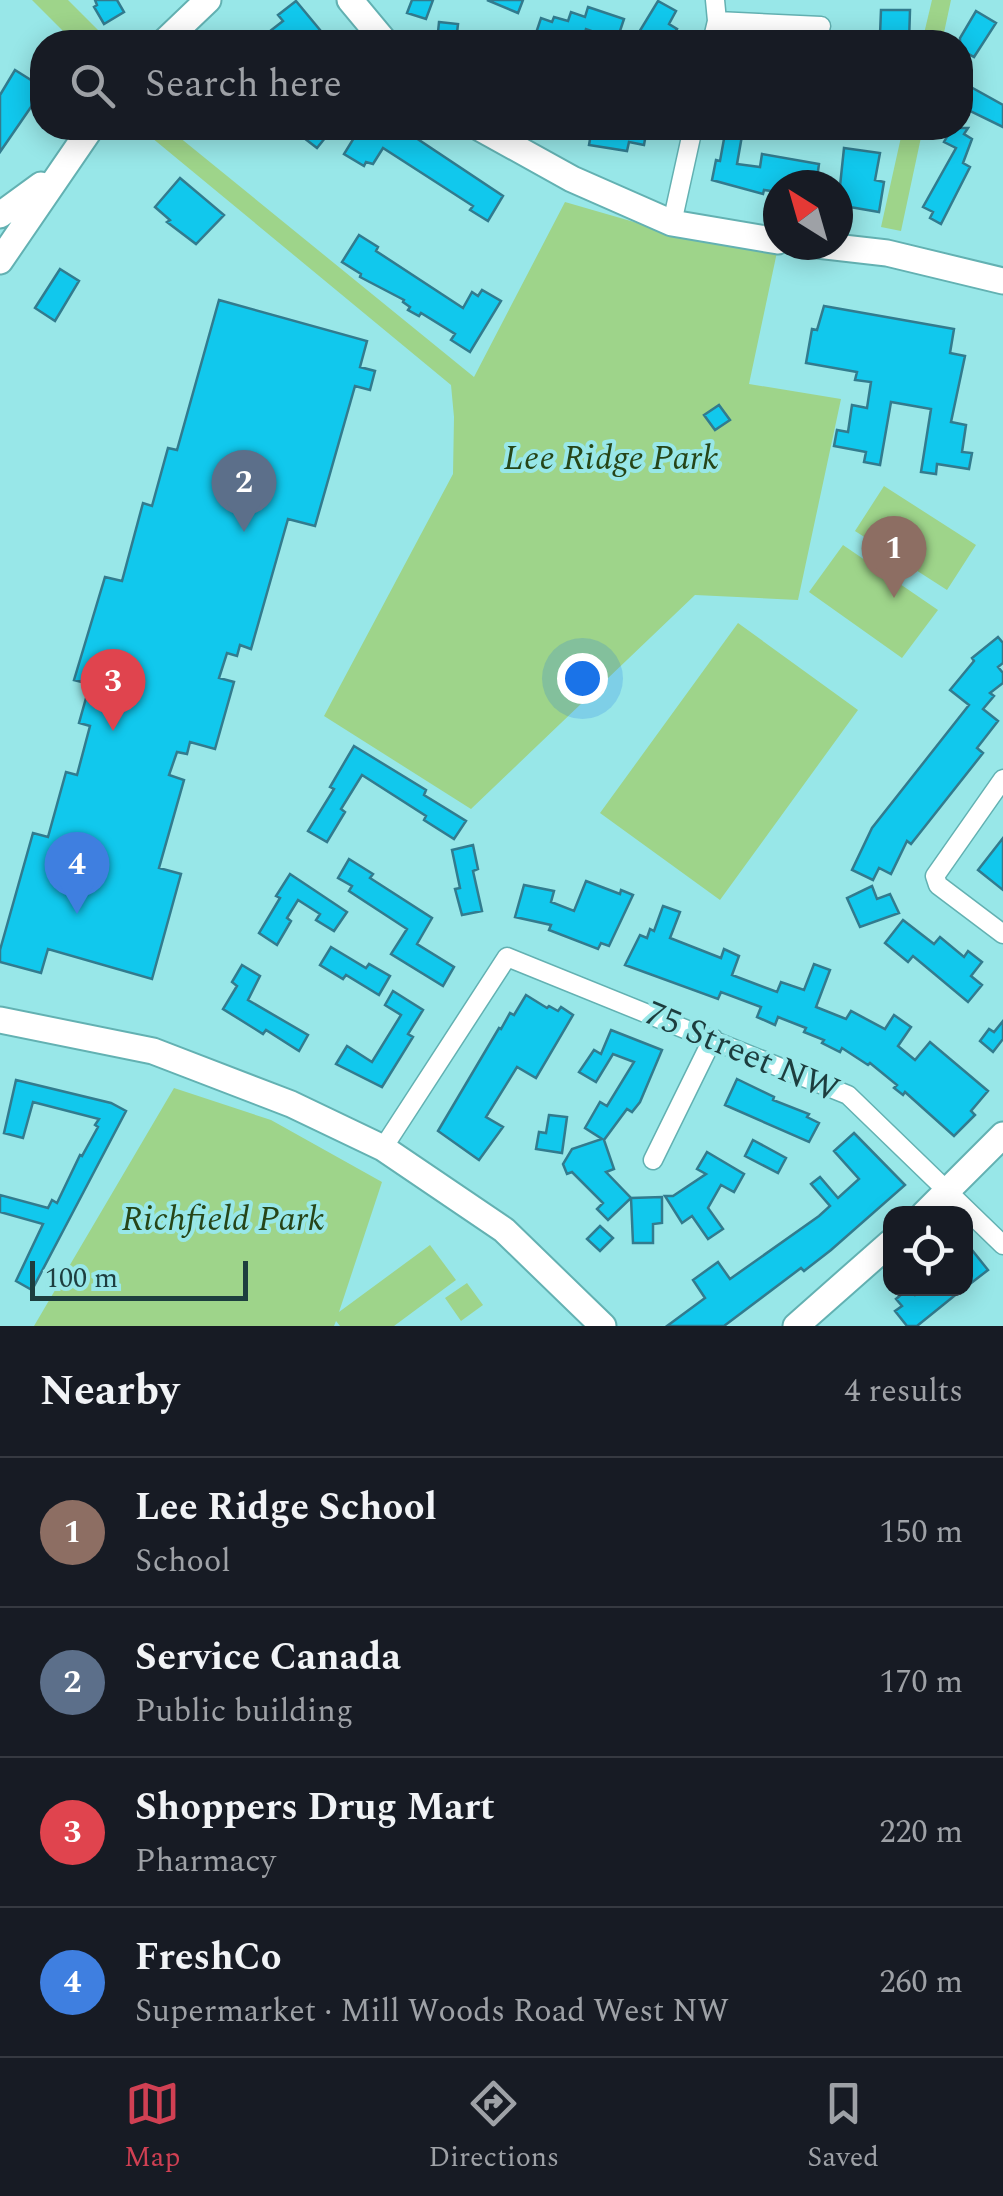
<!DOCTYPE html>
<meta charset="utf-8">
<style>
:root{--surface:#171b24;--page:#20242c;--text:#f1f3f6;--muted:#9ea1a6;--line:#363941;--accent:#d04053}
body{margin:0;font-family:Spectral,serif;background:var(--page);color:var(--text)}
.controls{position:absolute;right:30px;bottom:30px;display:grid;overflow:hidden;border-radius:20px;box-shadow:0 5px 25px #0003}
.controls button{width:90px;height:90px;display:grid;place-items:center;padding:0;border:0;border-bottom:2px solid var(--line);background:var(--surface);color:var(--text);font:50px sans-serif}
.compass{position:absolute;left:763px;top:170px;width:90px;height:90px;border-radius:50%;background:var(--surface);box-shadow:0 5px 25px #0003;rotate:323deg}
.scale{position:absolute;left:30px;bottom:25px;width:218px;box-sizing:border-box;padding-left:10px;border:5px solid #1d3d3e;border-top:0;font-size:28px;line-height:35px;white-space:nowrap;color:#1d3d3e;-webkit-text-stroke:8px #98e7e8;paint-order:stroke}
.you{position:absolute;left:582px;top:678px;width:35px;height:35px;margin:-25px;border:8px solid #fff;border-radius:50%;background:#1a73e8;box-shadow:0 0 0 15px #1a73e833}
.badge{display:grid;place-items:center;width:65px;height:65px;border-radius:50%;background:var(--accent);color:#fff;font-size:32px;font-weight:700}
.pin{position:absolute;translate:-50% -82px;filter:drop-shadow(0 2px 5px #0008)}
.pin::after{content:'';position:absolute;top:52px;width:35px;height:30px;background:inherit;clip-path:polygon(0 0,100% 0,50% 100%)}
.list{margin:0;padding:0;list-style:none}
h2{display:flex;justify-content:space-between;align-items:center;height:130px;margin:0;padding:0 40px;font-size:42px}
h2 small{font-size:32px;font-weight:400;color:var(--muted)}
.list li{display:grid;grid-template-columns:65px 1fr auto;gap:30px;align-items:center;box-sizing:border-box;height:150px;padding:0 40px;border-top:2px solid var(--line)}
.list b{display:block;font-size:38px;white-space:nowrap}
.list p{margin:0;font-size:32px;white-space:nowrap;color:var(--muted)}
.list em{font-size:32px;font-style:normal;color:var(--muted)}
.icon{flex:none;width:55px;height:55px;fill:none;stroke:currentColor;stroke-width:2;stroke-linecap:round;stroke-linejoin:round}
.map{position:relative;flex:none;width:1003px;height:1326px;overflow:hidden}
.search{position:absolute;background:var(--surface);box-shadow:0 5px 25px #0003;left:30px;right:30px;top:30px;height:110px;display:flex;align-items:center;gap:25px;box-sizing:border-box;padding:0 35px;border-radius:40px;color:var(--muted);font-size:38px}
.sheet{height:730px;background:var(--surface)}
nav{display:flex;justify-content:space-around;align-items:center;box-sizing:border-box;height:140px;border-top:2px solid var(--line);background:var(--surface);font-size:28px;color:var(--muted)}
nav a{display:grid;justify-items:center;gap:5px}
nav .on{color:var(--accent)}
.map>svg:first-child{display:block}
.green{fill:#9ed48a}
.building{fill:#11c8ed;stroke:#327b8e;stroke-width:2.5}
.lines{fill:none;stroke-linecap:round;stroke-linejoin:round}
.street-casing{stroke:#63b1b2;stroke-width:21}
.secondary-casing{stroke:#63b1b2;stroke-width:29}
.street{stroke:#fff;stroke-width:18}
.secondary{stroke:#fff;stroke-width:25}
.labels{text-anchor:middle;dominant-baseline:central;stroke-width:8;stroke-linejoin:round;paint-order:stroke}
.park-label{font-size:35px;font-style:italic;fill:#264518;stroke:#98e7e8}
.street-label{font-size:35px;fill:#1d3d3e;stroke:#98e7e8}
</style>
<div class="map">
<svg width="1003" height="1326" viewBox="0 0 1003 1326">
<rect width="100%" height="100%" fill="#98e7e8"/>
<path class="green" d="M 32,0 L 68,0 L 110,42 L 74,42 Z
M 932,0 L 951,0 L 942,42 L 922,42 Z
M 140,128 L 168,128 L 474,377 L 565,202 L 686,237 L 777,252 L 749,384 L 841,399 L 798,600 L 695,595 L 471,809 L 324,716 L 453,474 L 454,417 L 451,385 Z
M 903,128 L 923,128 L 901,231 L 881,227 Z
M 884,486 L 976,545 L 947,590 L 855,531 Z
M 843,545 L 938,610 L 902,658 L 809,592 Z
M 738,623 L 858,710 L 720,900 L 600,813 Z
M 174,1088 L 271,1120 L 382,1182 L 339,1312 L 430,1245 L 456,1280 L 394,1326 L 340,1326 L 336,1321 L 334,1326 L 34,1326 Z
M 467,1283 L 483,1305 L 461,1321 L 445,1298 Z"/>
<path class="building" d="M 95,0 L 117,0 L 124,12 L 104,24 L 94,7 L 97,5 Z
M 412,0 L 433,0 L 426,19 L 407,13 Z
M 487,0 L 523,0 L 518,13 Z
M 296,1 L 330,42 L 256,42 L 283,21 L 278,15 Z
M 658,1 L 676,11 L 669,24 L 677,29 L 669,42 L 633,42 Z
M 588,7 L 624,19 L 617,40 L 586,29 L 583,38 L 569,33 L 567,40 L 555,37 L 553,42 L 544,42 L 535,36 L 541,18 L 552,22 L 554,17 L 568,21 L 571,12 L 585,17 Z
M 881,10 L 910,10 L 909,42 L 886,42 L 887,35 L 880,35 Z
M 976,11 L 996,23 L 974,57 L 960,49 L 960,38 Z
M 439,22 L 458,24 L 456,42 L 437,42 Z
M 15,70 L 42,87 L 42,91 L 0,152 L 0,95 Z
M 960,81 L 1003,105 L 1003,127 L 960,106 Z
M 291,128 L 322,128 L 329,133 L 317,148 Z
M 360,128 L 401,128 L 503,196 L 488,221 L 470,210 L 473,206 L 383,148 L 373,164 L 366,162 L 364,166 L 344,154 Z
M 592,128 L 628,130 L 647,128 L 644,145 L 629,142 L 627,151 L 589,145 Z
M 726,128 L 743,130 L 737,164 L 760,167 L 762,154 L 819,164 L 816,185 L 778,185 L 778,192 L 764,190 L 763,194 L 712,180 L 716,160 L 720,161 Z
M 952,128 L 968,128 L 964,134 L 972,139 L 963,163 L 970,167 L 941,224 L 930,218 L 933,212 L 923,207 L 956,148 L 944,142 Z
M 844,148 L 880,153 L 875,180 L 884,182 L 879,212 L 838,205 Z
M 180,178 L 224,215 L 196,244 L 167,222 L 170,220 L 155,207 Z
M 359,235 L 378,247 L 376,251 L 463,308 L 472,292 L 478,296 L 482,290 L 501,301 L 470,352 L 451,340 L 455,334 L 421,313 L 419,316 L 408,310 L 410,307 L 403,302 L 404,300 L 360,277 L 361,274 L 342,262 Z
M 60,269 L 79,281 L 55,321 L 35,308 Z
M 219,300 L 367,341 L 360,367 L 375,371 L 370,390 L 355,386 L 315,526 L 288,519 L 251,649 L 240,645 L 237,656 L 227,653 L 219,678 L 234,682 L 215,749 L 190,742 L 187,754 L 177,752 L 169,775 L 184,780 L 159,868 L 181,874 L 152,979 L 48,949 L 41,973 L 0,962 L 0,950 L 33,833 L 48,837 L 66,772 L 77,775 L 90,726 L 79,723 L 90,684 L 74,680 L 105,577 L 122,581 L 143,503 L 152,506 L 168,448 L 177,450 Z
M 824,306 L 954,329 L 950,353 L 965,356 L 951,422 L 966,425 L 962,452 L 972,453 L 969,469 L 937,464 L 936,474 L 921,472 L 931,409 L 891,402 L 880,465 L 864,462 L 866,452 L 834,446 L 837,430 L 848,432 L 852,405 L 867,408 L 871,382 L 855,380 L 857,372 L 806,363 L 812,329 L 817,330 Z
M 719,405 L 730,420 L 715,430 L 704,415 Z
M 998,637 L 1003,643 L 1003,663 L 998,667 L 1003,673 L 1003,683 L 990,693 L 994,696 L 983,709 L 998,721 L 977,748 L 983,753 L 911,844 L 907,841 L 891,874 L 879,868 L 873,880 L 852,870 L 872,828 L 969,705 L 950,690 L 974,661 L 972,658 Z
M 354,746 L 426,790 L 424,795 L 466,821 L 454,839 L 424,820 L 426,816 L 362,775 L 341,809 L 345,812 L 327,842 L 308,831 L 334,789 L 330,787 Z
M 1003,838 L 1003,890 L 978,870 Z
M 473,845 L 478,869 L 473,871 L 482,911 L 462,915 L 455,889 L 460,888 L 452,850 Z
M 349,859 L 373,874 L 370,878 L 432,918 L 417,944 L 454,967 L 443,986 L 391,954 L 407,929 L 349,891 L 352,886 L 338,878 Z
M 290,874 L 347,912 L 334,931 L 316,920 L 320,914 L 298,900 L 287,918 L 291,921 L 277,945 L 259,933 L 280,898 L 276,896 Z
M 586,881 L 620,894 L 621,890 L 633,895 L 609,946 L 601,943 L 598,949 L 549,930 L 551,925 L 515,917 L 524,885 L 554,891 L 551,902 L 574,911 Z
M 872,886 L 877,899 L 890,894 L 899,913 L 860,927 L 847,898 Z
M 663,906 L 680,912 L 670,938 L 721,958 L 724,949 L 739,956 L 732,975 L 777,992 L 781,982 L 804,990 L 814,964 L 830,970 L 816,1007 L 846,1019 L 851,1011 L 885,1029 L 894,1015 L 911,1027 L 898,1046 L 915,1060 L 930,1042 L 988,1091 L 971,1111 L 975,1115 L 954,1136 L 905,1092 L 903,1095 L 894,1088 L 897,1085 L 870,1063 L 868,1065 L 842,1048 L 840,1052 L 822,1043 L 824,1040 L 804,1032 L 806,1028 L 778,1017 L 775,1025 L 757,1017 L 761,1007 L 721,992 L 718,999 L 625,965 L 640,935 L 647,938 L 650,929 L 654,931 Z
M 903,920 L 934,944 L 940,937 L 964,957 L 968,951 L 982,962 L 971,976 L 982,985 L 968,1002 L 913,956 L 908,962 L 885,943 Z
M 331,947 L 366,968 L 369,964 L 390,976 L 379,995 L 346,975 L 343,979 L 320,965 Z
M 242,965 L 260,976 L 248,1000 L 308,1035 L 299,1051 L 266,1030 L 263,1034 L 223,1009 L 237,986 L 232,982 Z
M 393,991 L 423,1010 L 408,1034 L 413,1037 L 382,1087 L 336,1064 L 347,1046 L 372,1062 L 401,1015 L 385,1005 Z
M 526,995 L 547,1008 L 549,1006 L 558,1011 L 561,1007 L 573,1015 L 536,1078 L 517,1067 L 486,1117 L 503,1127 L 479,1160 L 438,1131 L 499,1028 L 501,1029 L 510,1013 L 514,1015 Z
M 1003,1021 L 1003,1039 L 993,1052 L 980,1041 L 989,1029 L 994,1032 Z
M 611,1030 L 662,1050 L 640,1102 L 632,1112 L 627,1109 L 604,1140 L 614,1169 L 606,1172 L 631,1198 L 608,1220 L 597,1209 L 603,1203 L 572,1172 L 567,1174 L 563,1164 L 572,1149 L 602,1139 L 585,1128 L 600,1102 L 607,1106 L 634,1062 L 613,1054 L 596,1082 L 579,1072 L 594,1050 L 601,1054 Z
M 737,1079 L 774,1097 L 773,1100 L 809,1114 L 807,1117 L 819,1123 L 809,1142 L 725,1105 Z
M 16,1080 L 111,1103 L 126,1111 L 32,1290 L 16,1281 L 43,1224 L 0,1212 L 0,1195 L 48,1208 L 52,1200 L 57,1203 L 80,1155 L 82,1156 L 98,1127 L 95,1125 L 99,1119 L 33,1102 L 23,1138 L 4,1133 Z
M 549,1115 L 567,1117 L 562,1153 L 536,1149 L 539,1132 L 546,1133 Z
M 854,1133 L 905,1185 L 831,1250 L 804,1271 L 801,1268 L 724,1326 L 667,1326 L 705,1298 L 693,1280 L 718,1262 L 730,1279 L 819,1216 L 830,1206 L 811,1184 L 820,1177 L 838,1198 L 859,1179 L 834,1151 Z
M 753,1140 L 786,1158 L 778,1173 L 745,1156 Z
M 707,1152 L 744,1174 L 734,1192 L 721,1185 L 708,1208 L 723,1229 L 708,1239 L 692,1216 L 682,1223 L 665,1196 L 673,1196 L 706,1174 L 697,1169 Z
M 662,1197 L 662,1223 L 653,1224 L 653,1243 L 633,1243 L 631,1198 Z
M 600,1226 L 613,1238 L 600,1251 L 587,1239 Z
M 972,1250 L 988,1270 L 966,1287 L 966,1255 Z
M 909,1288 L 915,1295 L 924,1288 L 964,1288 L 917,1326 L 907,1326 L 895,1311 L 902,1306 L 896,1299 Z"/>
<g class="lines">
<g class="street-casing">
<path id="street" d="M 717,21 L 821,26
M 712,42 L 717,21 L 715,0
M 672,223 L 693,128
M 1003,779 L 935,876 L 938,885 L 1003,934
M 383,1148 L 507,957 L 848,1095 L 1003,1245
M 653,1160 L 713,1038"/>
</g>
<g class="secondary-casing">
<path id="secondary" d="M 350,0 L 385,42
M 164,42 L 208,0
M 480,128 L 572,179 L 672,223 L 778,241
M 0,215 L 41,185
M 817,245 L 887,253 L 1003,281
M 0,261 L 91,128
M 0,1020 L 153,1051 L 291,1104 L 383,1148 L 504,1230 L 603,1326
M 924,1214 L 1003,1135
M 796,1326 L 890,1243"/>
</g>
<use href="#street" class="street"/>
<use href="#secondary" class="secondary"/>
</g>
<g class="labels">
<g class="park-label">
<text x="611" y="458">Lee Ridge Park</text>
<text x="223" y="1219">Richfield Park</text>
</g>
<g class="street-label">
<text transform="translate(742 1052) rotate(23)">75 Street NW</text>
</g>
</g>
</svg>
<div class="controls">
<button><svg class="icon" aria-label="locate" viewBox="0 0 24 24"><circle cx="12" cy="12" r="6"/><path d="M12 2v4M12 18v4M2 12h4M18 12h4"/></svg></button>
</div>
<svg class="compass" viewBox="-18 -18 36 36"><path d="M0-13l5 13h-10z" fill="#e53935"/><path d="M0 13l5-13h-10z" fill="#9ea1a6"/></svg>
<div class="scale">100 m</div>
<div class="you"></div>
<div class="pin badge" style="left:894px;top:598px;background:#8d6e63">1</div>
<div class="pin badge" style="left:244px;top:532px;background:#5c6f8a">2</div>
<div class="pin badge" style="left:113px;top:731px;background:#e0444e">3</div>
<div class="pin badge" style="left:77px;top:914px;background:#3f7fe0">4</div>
<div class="search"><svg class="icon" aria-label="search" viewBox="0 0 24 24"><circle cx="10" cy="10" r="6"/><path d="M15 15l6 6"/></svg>Search here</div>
</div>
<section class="sheet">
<h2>Nearby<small>4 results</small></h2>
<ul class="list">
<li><span class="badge" style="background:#8d6e63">1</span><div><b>Lee Ridge School</b><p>School</p></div><em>150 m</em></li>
<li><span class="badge" style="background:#5c6f8a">2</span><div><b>Service Canada</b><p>Public building</p></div><em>170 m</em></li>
<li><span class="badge" style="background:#e0444e">3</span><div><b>Shoppers Drug Mart</b><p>Pharmacy</p></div><em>220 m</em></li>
<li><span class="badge" style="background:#3f7fe0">4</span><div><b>FreshCo</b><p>Supermarket · Mill Woods Road West NW</p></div><em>260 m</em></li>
</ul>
</section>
<nav>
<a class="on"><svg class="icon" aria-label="map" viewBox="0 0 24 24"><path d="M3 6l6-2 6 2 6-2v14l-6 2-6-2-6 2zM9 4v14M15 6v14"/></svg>Map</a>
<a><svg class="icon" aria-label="directions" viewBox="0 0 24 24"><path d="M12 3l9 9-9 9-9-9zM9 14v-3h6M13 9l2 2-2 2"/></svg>Directions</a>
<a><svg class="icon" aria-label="saved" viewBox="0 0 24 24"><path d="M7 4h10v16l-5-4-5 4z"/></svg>Saved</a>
</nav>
